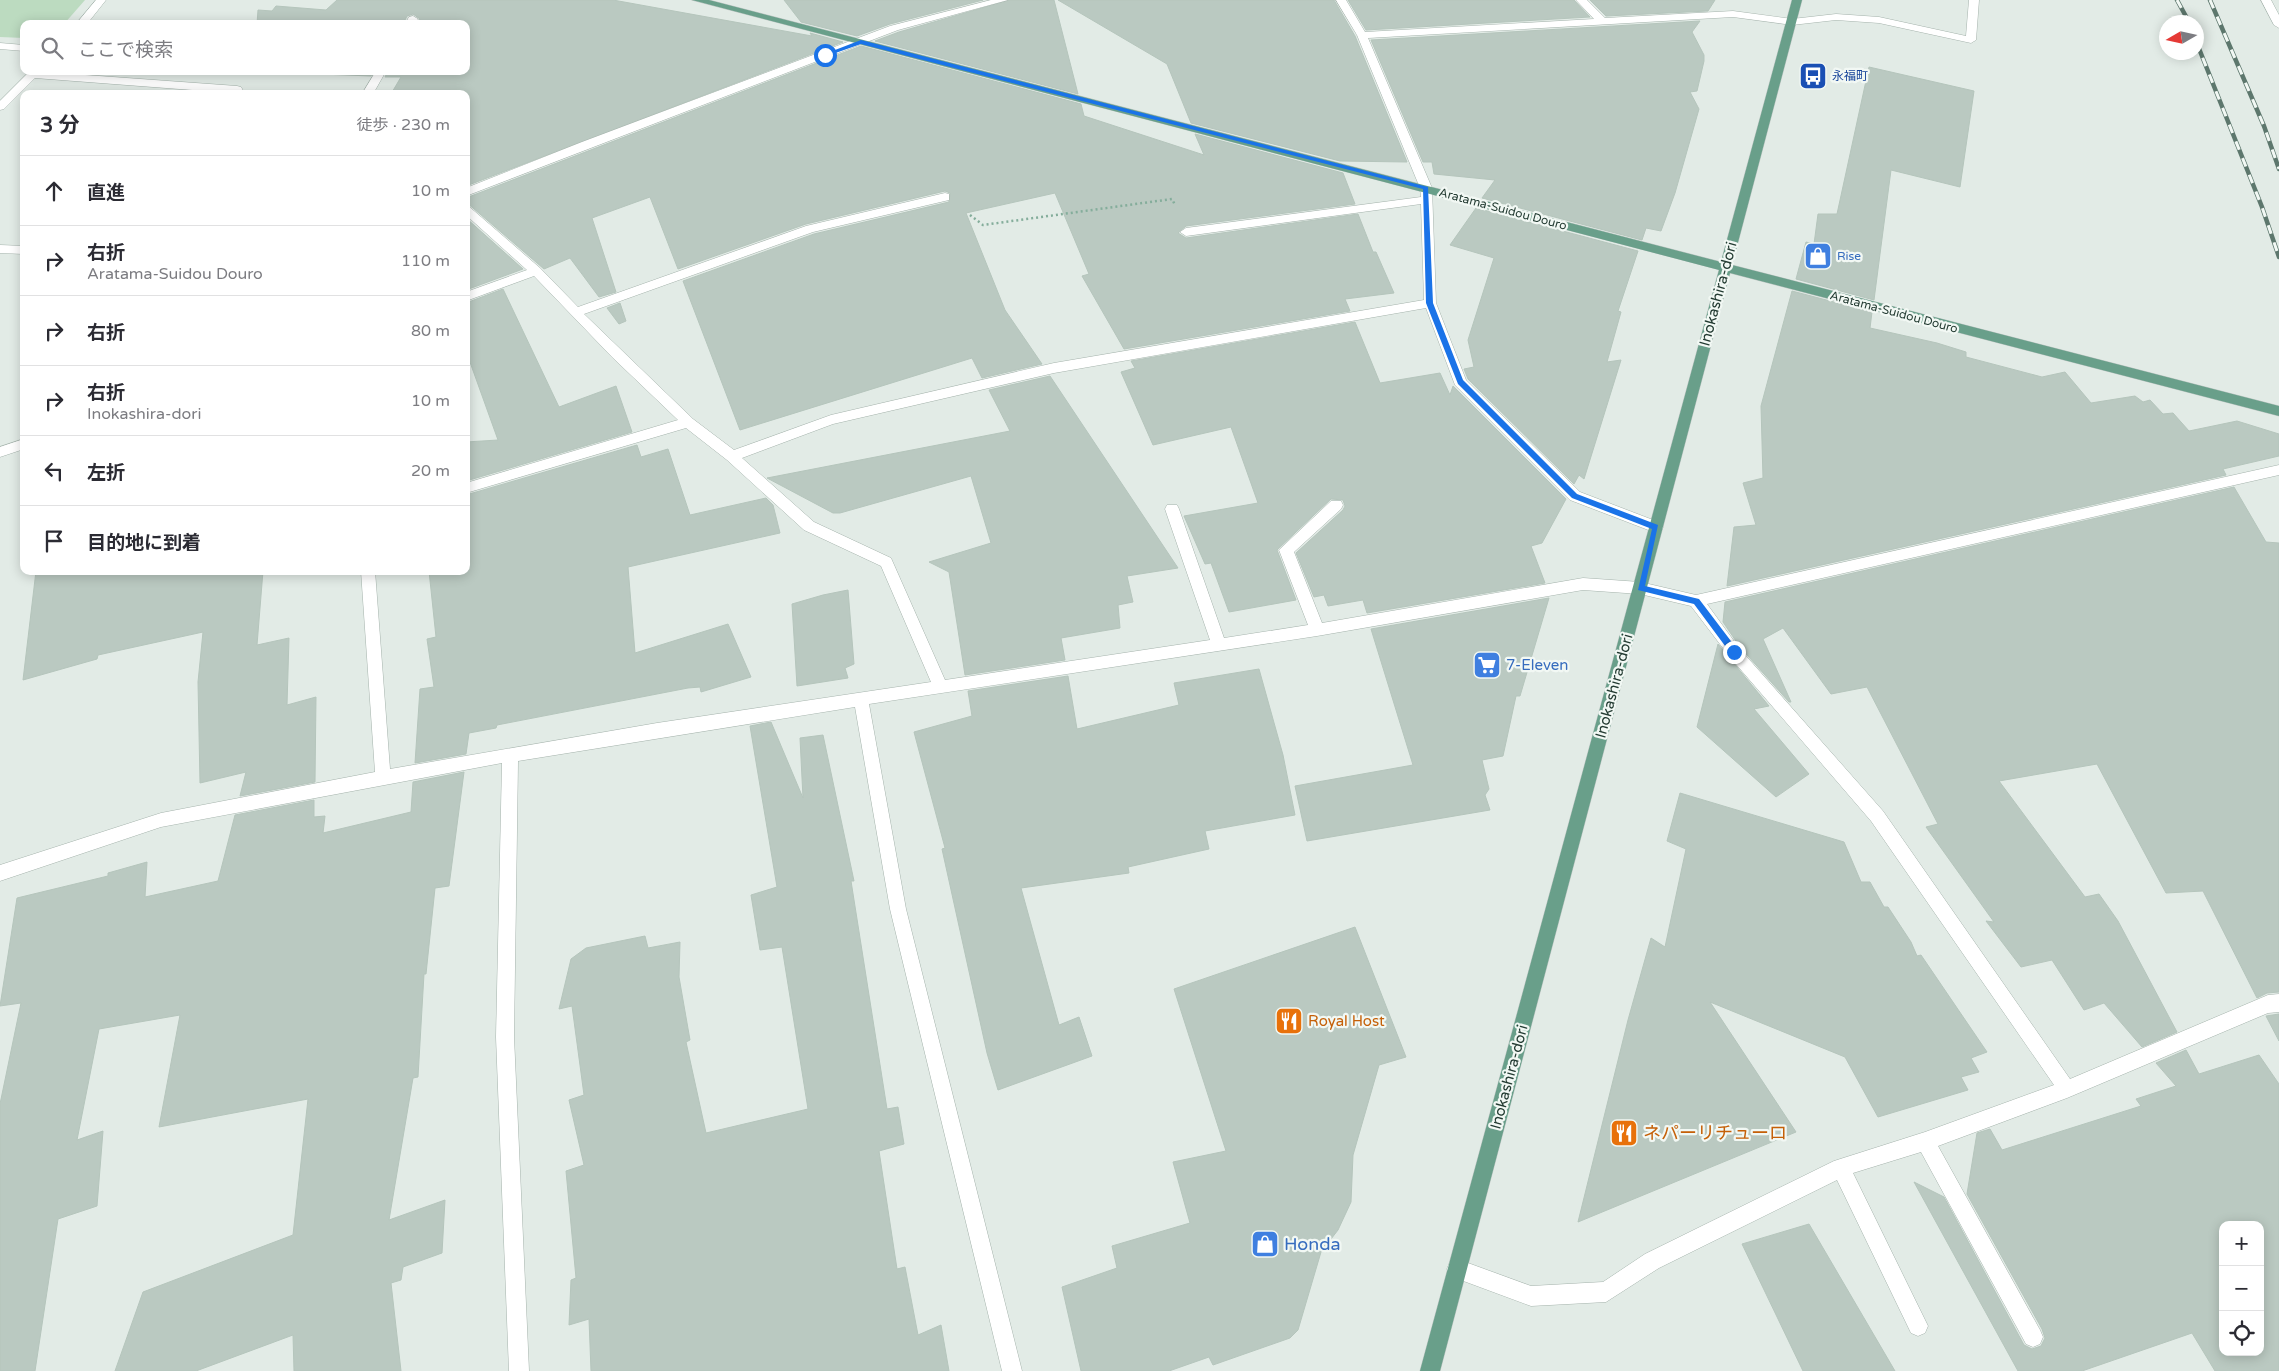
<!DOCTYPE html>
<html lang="ja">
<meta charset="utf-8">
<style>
:root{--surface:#fff;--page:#f7f7f7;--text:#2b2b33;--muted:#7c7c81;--line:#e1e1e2}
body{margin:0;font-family:"Varela Round","Noto Sans JP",sans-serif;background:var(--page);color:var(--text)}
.controls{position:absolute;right:15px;bottom:15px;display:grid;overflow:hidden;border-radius:10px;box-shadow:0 2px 12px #0003}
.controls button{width:45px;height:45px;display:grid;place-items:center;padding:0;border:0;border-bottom:1px solid var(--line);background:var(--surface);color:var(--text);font:25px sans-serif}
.compass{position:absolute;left:2159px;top:15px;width:45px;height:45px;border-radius:50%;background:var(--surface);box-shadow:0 2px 12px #0003;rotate:261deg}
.stop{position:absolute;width:15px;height:15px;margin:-11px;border:4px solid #1a73e8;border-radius:50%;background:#fff}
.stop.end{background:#1a73e8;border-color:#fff;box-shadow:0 1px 5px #0008}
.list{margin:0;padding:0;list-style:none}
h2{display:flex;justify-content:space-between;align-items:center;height:65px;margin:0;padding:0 20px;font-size:21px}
h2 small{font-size:16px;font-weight:400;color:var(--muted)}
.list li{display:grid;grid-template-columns:32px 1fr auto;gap:15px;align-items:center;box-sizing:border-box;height:70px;padding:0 20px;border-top:1px solid var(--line)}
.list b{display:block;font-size:19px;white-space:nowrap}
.list p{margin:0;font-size:16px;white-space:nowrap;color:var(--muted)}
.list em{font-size:16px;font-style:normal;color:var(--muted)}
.icon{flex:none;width:28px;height:28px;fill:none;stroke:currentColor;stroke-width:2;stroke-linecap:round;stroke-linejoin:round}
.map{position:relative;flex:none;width:2279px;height:1371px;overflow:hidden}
.search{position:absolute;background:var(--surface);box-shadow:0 2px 12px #0003;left:20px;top:20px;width:450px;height:55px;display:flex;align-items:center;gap:12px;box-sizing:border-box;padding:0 18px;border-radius:10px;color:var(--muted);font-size:19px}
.panel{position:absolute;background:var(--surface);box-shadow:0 2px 12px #0003;left:20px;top:90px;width:450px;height:485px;border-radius:10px}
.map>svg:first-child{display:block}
.green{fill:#bcdbc0}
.building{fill:#bac9c1;stroke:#b5c5bc;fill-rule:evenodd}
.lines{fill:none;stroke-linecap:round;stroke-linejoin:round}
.minor-casing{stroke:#a5b3ac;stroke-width:1}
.major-casing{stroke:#c1c8c6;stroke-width:1}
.path{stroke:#84ad9b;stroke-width:2.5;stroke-dasharray:2 3;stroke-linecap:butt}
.minor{fill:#fff;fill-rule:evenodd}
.major{fill:#699f8a;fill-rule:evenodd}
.rail-casing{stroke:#5d776d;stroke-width:4.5}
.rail{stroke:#f2f8f4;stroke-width:3;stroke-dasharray:9;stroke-linecap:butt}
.route{fill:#1a73e8}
.labels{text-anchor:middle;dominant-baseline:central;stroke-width:4.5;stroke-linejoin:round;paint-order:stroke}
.far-transit-label{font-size:12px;fill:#164399;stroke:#f2f8f4;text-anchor:start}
.far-street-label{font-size:12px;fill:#233b32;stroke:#f2f8f4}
.far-shop-label{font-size:12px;fill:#366cbe;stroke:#f2f8f4;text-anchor:start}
.street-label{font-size:15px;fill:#233b32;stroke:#f2f8f4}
.shop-label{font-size:15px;fill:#366cbe;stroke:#f2f8f4;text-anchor:start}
.food-label{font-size:15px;fill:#c56008;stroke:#f2f8f4;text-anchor:start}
.near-food-label{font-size:18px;fill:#c56008;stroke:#f2f8f4;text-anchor:start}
.near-shop-label{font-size:18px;fill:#366cbe;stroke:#f2f8f4;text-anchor:start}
</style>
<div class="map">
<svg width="2279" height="1371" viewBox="0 0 2279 1371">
<rect width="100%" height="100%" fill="#e2ebe6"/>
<path class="green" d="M 0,0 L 85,0 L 64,24 L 24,24 L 24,38 L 0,37 Z"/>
<path class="building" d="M 337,0 L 613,0 L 812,36 L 810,33 L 843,42 L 466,186 L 466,94 L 391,94 L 401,77 L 385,77 L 388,71 L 466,71 L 466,24 L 417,24 L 420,19 L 413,14 L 407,16 L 403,24 L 257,24 L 258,10 L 272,11 L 276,6 L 326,10 Z
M 784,0 L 983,0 L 890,24 L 857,36 L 801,22 Z
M 1010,0 L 1054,0 L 1078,94 L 875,41 L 899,32 Z
M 1058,0 L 1334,0 L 1355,36 L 1407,162 L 1340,161 L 1191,123 L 1167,64 Z
M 1348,0 L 1574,0 L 1590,17 L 1366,30 Z
M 1590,0 L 1715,0 L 1708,11 L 1606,16 Z
M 1700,21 L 1692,32 L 1704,55 L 1704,61 L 1697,91 L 1690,92 L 1699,109 L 1675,193 L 1661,231 L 1646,228 L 1642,240 L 1482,198 L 1495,180 L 1434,174 L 1432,162 L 1423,162 L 1371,40 Z
M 861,46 L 1081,104 L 1084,116 L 1204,155 L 1195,134 L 1343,173 L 1355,204 L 1186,226 L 1178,233 L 1186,238 L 1358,214 L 1373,252 L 1376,252 L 1394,293 L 1345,299 L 1350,311 L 1124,349 L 1082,276 L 1089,274 L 1055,193 L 966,213 L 1005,310 L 1042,364 L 982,378 L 972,358 L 740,430 L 683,281 L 814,234 L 949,202 L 950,193 L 945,191 L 806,224 L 678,269 L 650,197 L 592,218 L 616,292 L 599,297 L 570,258 L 544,269 L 466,202 L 466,198 Z
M 1869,67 L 1974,91 L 1960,187 L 1891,170 L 1874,300 L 1796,279 L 1806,242 L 1814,244 L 1818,214 L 1837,214 Z
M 322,71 L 374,71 L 371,76 L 321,74 Z
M 1476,208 L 1638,251 L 1618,311 L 1621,312 L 1607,362 L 1621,360 L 1584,479 L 1579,475 L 1574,484 L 1468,379 L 1464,369 L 1474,367 L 1468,340 L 1494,258 L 1450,245 Z
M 466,218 L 523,269 L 466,290 Z
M 503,289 L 559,407 L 616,386 L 632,432 L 466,481 L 466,442 L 498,440 L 466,351 L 466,303 Z
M 1792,291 L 1872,312 L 1870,328 L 1937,343 L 1966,352 L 1966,357 L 2042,377 L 2065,372 L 2091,403 L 2135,396 L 2143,402 L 2150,400 L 2163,414 L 2173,413 L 2189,431 L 2237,421 L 2279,434 L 2279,456 L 2223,469 L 2226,475 L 1727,586 L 1734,527 L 1756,525 L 1743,483 L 1763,478 L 1761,406 Z
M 620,303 L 626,321 L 619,324 L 607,308 Z
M 1355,322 L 1380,383 L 1440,373 L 1450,395 L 1453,386 L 1566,499 L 1542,543 L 1531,546 L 1545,583 L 1367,613 L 1363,600 L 1328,606 L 1324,595 L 1314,597 L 1296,553 L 1343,510 L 1345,506 L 1343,500 L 1331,499 L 1277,550 L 1296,600 L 1229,612 L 1211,563 L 1205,564 L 1184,516 L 1258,503 L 1231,427 L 1153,445 L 1121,372 L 1135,368 L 1131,361 Z
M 1050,376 L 1178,568 L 1127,576 L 1133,602 L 1118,605 L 1120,628 L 1061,638 L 1065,660 L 965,675 L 949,572 L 929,562 L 991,543 L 971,476 L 840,513 L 833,513 L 767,478 L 1010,431 L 989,390 Z
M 637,445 L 641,457 L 668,449 L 690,515 L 766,498 L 773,505 L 780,533 L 628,567 L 635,653 L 728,624 L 751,677 L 701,692 L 700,687 L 688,688 L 497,725 L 496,728 L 469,733 L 466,754 L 415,763 L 420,689 L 434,687 L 427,639 L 436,637 L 429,571 L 466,571 L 466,495 Z
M 2234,487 L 2266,542 L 2279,543 L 2279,992 L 2267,993 L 2257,998 L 2203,891 L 2166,893 L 2097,764 L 1999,781 L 2085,897 L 2099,894 L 2118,921 L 2177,1032 L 2142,1047 L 2104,1003 L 2084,1010 L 2052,960 L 2021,967 L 1986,921 L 1994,922 L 1926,827 L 1938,824 L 1867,687 L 1831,694 L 1783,628 L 1763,639 L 1791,702 L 1789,702 L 1740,647 L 1723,622 L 1725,602 Z
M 36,571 L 263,571 L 257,645 L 289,638 L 287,705 L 316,697 L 315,782 L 240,796 L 246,772 L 200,783 L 198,682 L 203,632 L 98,655 L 97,659 L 23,680 Z
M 848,590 L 854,664 L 845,668 L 848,678 L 797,686 L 792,604 L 823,595 Z
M 1549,598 L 1520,696 L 1516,696 L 1503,756 L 1482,760 L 1489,789 L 1485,795 L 1490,810 L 1307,841 L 1295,786 L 1413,765 L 1371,629 Z
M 1718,644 L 1769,706 L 1754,709 L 1809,774 L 1776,797 L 1697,727 Z
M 1259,669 L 1283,755 L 1295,815 L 1205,831 L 1209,849 L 1128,867 L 1129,873 L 1021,888 L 1059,1025 L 1079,1017 L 1092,1056 L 998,1090 L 987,1053 L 942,849 L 945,848 L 914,732 L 972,716 L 968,691 L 1068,676 L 1077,729 L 1179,705 L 1174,683 Z
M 771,722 L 803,798 L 800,738 L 823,735 L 854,881 L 851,881 L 887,1109 L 898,1107 L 904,1144 L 879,1151 L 897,1269 L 905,1267 L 918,1335 L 941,1325 L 949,1371 L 591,1371 L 589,1319 L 569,1325 L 571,1280 L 576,1278 L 566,1171 L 584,1165 L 569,1100 L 584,1095 L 572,1006 L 559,1009 L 571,959 L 586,948 L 645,936 L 648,948 L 680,942 L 679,977 L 690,1040 L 686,1042 L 706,1133 L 808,1109 L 782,947 L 760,950 L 751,895 L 777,887 L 750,726 Z
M 464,772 L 449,886 L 435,888 L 426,974 L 424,974 L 418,1077 L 413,1078 L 389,1220 L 445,1200 L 442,1253 L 403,1267 L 401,1280 L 391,1283 L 401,1371 L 294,1371 L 293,1335 L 196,1371 L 115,1371 L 143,1292 L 293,1235 L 308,1099 L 159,1127 L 180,1015 L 99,1029 L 77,1140 L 103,1131 L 97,1206 L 58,1219 L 35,1371 L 0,1371 L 0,1104 L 21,1003 L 0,1006 L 17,898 L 108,876 L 108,873 L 147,862 L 145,897 L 218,881 L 235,815 L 314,800 L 314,817 L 325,816 L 323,833 L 411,812 L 413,782 Z
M 1680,793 L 1844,842 L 1861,882 L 1870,882 L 1884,907 L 1888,907 L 1911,942 L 1917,956 L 1921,955 L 1987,1052 L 1971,1058 L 1979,1072 L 1961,1077 L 1968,1090 L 1878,1117 L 1845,1057 L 1710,1002 L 1796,1132 L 1578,1222 L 1628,1020 L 1651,938 L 1665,947 L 1686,849 L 1667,841 Z
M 1355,927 L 1406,1057 L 1379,1065 L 1353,1155 L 1351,1202 L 1338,1230 L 1321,1252 L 1298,1330 L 1290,1338 L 1213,1365 L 1209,1357 L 1169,1371 L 1081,1371 L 1062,1287 L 1117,1268 L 1112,1246 L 1190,1223 L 1173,1162 L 1226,1151 L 1174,989 Z
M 2279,1014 L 2279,1041 L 2266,1016 Z
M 2186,1050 L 2199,1074 L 2259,1055 L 2279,1084 L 2279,1371 L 2215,1371 L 2192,1333 L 2082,1371 L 2018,1371 L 1914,1182 L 1944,1197 L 2024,1345 L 2032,1349 L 2041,1346 L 2045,1338 L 2042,1329 L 1967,1194 L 1977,1133 L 1990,1129 L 2002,1150 L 2141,1106 L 2136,1099 L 2176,1086 L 2156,1063 ZM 2223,1225 L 2260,1225 L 2260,1352 L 2223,1352 Z
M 1809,1224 L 1895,1371 L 1803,1371 L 1742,1244 Z"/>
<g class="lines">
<g class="minor-casing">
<path id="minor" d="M 96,0 L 106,0 L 87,24 L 76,24 Z
M 991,0 L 1008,0 L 898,30 L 466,196 L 466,188 L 582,142 L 890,26 Z
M 1336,0 L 1346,0 L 1365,32 L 1594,19 L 1576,0 L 1587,0 L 1605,18 L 1733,11 L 1792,19 L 1836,14 L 1879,17 L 1966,36 L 1969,0 L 1979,0 L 1976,40 L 1971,43 L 1879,23 L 1836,20 L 1792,25 L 1733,17 L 1368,38 L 1432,188 L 1436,303 L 1466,380 L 1580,492 L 1661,523 L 1663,527 L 1661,531 L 1651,531 L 1570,500 L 1455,385 L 1426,308 L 1054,373 L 833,424 L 742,458 L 814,522 L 891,558 L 945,680 L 1210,640 L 1165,509 L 1167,505 L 1177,505 L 1179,509 L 1224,638 L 1308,625 L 1279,550 L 1331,501 L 1341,501 L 1343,505 L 1341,509 L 1294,552 L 1322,623 L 1583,578 L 1640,582 L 1696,595 L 2279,465 L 2279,475 L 1707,604 L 1739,648 L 1883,811 L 2070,1079 L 2268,995 L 2279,994 L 2279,1012 L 2268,1013 L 2067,1098 L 1938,1146 L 2040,1330 L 2043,1337 L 2040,1344 L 2033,1347 L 2026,1344 L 1921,1152 L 1853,1173 L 1928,1326 L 1925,1333 L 1918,1336 L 1911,1333 L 1837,1180 L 1659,1268 L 1606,1302 L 1531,1306 L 1450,1276 L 1447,1269 L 1450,1262 L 1457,1259 L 1531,1286 L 1603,1282 L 1645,1254 L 1834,1161 L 1925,1132 L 2054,1085 L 1871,821 L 1729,656 L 1691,606 L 1640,594 L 1583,590 L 1317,636 L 869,704 L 906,909 L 1022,1371 L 1002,1371 L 890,909 L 855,707 L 518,761 L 514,1037 L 529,1371 L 509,1371 L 496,1037 L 502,763 L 161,827 L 0,881 L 0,865 L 161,813 L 375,772 L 361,571 L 375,571 L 390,769 L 657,723 L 931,682 L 881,566 L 804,530 L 727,460 L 686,428 L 466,493 L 466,483 L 678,420 L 612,357 L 534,276 L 466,301 L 466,292 L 527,270 L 466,215 L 466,204 L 540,268 L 578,307 L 806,226 L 945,193 L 949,194 L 949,200 L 813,232 L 584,314 L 693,419 L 734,450 L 831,415 L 1054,363 L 1424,300 L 1421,204 L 1186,236 L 1180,232 L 1186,228 L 1421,197 L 1420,188 L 1357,35 Z
M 2261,0 L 2271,0 L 2279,15 L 2279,28 L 2274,25 Z
M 413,16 L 418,19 L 415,24 L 405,24 L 409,17 Z
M 0,43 L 24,45 L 24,51 L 0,49 Z
M 30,71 L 237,86 L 241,87 L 245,94 L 35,78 L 4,109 L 0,110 L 0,101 Z
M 376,71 L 386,71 L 373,94 L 362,94 Z
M 0,245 L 24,246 L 24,254 L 0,253 Z
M 24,439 L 24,449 L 0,457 L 0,447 Z"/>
</g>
<g class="major-casing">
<path id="major" d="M 692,0 L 709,0 L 1721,262 L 1792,0 L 1802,0 L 1732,265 L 2279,406 L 2279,416 L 1730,273 L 1440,1371 L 1420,1371 L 1719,270 Z"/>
</g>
<path class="path" d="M 970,215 L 983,225 L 1172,199 L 1175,205"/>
<use href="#minor" class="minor"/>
<use href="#major" class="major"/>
<g class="rail-casing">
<path id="rail" d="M 2177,0 L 2189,22
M 2210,0 L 2264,126 L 2279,169
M 2196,41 L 2262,207 L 2279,257"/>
</g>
<use href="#rail" class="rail"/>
</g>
<path class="route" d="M 861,40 L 1428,187 L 1433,303 L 1463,380 L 1577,494 L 1658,525 L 1645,586 L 1699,599 L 1737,649 L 1737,654 L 1731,654 L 1694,604 L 1638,590 L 1652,529 L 1572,498 L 1458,384 L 1426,303 L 1423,189 L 861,44 L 827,56 L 822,55 Z"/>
<defs>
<g id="bus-square" transform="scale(1.4375)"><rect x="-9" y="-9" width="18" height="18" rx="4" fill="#1a4fb4" stroke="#f2f8f4"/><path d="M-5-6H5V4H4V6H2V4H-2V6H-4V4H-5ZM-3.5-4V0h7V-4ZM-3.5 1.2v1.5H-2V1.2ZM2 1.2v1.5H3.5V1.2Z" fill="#fff"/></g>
<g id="shop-square" transform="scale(1.4375)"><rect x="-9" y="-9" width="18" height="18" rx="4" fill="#3f7fe0" stroke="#f2f8f4"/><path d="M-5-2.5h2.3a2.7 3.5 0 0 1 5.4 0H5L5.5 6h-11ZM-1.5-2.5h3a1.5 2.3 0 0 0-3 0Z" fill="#fff"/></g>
<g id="supermarket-square" transform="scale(1.4375)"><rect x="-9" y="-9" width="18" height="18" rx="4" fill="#3f7fe0" stroke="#f2f8f4"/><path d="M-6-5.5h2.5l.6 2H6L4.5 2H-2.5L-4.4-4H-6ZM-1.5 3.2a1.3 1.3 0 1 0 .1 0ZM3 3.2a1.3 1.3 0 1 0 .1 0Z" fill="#fff"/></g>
<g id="restaurant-square" transform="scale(1.4375)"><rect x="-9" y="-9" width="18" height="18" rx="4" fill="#e8710a" stroke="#f2f8f4"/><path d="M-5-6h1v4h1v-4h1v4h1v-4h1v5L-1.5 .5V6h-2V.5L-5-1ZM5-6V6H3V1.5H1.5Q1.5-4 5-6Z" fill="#fff"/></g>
</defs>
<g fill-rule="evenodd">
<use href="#bus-square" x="1813" y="76"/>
<use href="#shop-square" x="1818" y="256"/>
<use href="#supermarket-square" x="1487" y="665"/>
<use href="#restaurant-square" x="1289" y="1021"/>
<use href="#restaurant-square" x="1624" y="1133"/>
<use href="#shop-square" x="1265" y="1244"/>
</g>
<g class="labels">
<g class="far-transit-label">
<text x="1832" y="76">永福町</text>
</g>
<g class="far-street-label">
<text transform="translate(1503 209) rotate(15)">Aratama-Suidou Douro</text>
<text transform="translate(1894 312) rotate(15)">Aratama-Suidou Douro</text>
</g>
<g class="far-shop-label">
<text x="1837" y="256">Rise</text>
</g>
<g class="street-label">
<text transform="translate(1718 294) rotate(-75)">Inokashira-dori</text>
<text transform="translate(1614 686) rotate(-75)">Inokashira-dori</text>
<text transform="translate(1509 1077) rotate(-75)">Inokashira-dori</text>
</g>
<g class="shop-label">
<text x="1506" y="665">7-Eleven</text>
</g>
<g class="food-label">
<text x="1308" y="1021">Royal Host</text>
</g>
<g class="near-food-label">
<text x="1643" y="1133">ネパーリチューロ</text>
</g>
<g class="near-shop-label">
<text x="1284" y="1244">Honda</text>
</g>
</g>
</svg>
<div class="controls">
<button>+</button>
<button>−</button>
<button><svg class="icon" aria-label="locate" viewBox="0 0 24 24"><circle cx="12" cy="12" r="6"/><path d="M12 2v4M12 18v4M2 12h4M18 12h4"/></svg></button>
</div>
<svg class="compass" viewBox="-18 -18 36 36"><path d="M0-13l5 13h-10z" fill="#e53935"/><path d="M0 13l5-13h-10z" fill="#7c7c81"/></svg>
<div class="stop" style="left:825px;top:55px"></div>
<div class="stop end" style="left:1734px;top:652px"></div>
<div class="search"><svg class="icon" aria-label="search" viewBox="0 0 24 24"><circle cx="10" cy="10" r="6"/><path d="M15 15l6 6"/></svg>ここで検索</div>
<section class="panel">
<h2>3 分<small>徒歩 · 230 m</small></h2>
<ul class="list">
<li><svg class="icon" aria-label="ahead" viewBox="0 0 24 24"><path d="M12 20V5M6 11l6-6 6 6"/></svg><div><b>直進</b></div><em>10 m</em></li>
<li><svg class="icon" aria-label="right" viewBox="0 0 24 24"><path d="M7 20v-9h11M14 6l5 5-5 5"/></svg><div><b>右折</b><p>Aratama-Suidou Douro</p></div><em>110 m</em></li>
<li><svg class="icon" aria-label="right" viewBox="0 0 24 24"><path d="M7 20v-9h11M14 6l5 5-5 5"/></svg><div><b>右折</b></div><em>80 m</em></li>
<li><svg class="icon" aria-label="right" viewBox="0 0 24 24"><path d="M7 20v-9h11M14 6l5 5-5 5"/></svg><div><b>右折</b><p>Inokashira-dori</p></div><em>10 m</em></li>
<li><svg class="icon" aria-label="left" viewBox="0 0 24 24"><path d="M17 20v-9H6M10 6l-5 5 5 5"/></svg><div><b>左折</b></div><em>20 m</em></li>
<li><svg class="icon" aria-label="arrive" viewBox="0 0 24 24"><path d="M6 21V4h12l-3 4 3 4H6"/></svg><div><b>目的地に到着</b></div></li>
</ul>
</section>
</div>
